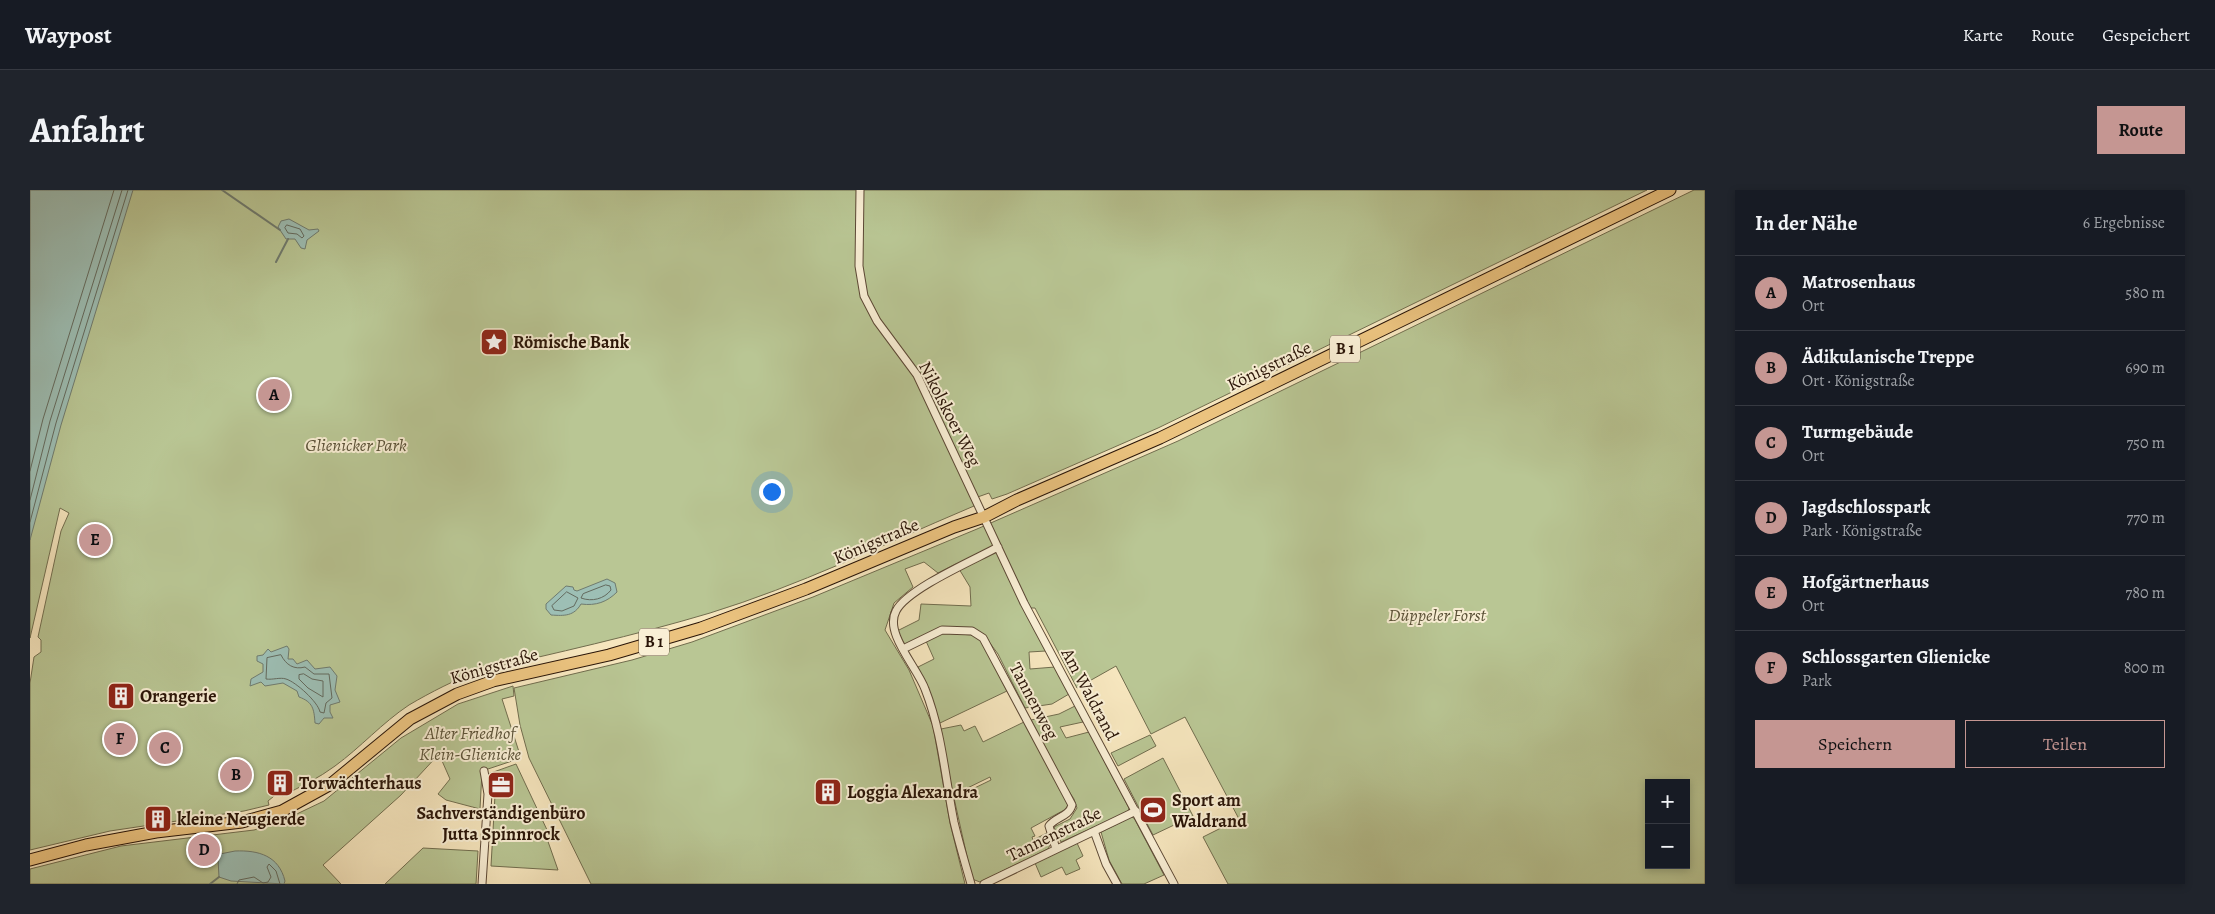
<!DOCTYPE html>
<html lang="de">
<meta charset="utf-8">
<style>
:root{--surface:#171b24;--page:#20242c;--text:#f1f3f6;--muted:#9ea1a6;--line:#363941;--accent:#c59692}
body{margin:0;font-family:Alegreya,serif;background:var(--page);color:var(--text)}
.controls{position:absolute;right:15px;bottom:15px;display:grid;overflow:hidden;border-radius:0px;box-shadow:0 2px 8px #0003}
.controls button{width:45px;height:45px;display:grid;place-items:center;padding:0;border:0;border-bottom:1px solid var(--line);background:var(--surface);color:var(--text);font:25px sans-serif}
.you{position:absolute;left:741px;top:301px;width:18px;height:18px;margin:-12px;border:4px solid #fff;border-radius:50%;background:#1a73e8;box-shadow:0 0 0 8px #1a73e833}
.badge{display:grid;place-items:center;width:32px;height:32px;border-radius:50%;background:var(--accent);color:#111;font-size:16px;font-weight:700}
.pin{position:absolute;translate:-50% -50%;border:2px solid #fff;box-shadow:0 1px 5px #0006}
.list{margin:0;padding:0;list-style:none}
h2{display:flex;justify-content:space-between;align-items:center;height:65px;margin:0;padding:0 20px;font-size:21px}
h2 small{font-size:16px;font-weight:400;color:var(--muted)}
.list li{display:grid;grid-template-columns:32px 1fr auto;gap:15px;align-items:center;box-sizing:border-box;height:75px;padding:0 20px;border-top:1px solid var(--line)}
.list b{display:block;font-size:19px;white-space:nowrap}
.list p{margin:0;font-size:16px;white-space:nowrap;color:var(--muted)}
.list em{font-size:16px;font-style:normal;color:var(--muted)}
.actions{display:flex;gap:10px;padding:15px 20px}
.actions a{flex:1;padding:11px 0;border:1px solid var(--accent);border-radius:0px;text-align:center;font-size:18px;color:var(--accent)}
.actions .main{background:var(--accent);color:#111}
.map{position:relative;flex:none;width:1675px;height:694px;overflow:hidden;border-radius:0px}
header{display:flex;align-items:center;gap:30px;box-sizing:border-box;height:70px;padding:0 25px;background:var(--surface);border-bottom:1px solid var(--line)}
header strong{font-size:24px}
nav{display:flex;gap:28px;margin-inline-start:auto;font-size:18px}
.intro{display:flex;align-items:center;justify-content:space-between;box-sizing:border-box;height:120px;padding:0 30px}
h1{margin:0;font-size:35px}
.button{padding:12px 22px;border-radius:0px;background:var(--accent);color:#111;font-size:18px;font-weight:700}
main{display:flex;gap:30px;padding:0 30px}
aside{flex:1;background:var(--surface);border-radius:0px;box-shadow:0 2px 8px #0003}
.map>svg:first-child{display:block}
.green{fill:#b9c694;stroke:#716d4e;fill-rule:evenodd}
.water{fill:#9dbfb5;stroke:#6f7b6f}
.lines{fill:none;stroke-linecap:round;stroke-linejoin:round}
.shore{stroke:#636a5e;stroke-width:1}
.stream{stroke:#6f7b6f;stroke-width:2}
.street-casing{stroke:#5c4835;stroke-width:9}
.primary-casing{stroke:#291407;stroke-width:13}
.street{stroke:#f9efd5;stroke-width:7}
.primary{stroke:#ebc37f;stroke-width:11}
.labels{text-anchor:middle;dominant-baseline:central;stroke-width:4;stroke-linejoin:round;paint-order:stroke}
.shield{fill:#f9efd5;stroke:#675645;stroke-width:1}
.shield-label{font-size:16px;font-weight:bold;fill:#291407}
.poi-label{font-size:18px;font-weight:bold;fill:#291407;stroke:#f9efd5;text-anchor:start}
.street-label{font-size:18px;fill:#291407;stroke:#f9efd5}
.park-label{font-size:18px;font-style:italic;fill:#5b5238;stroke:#f9efd5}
</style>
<header>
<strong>Waypost</strong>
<nav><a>Karte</a><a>Route</a><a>Gespeichert</a></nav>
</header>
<div class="intro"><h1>Anfahrt</h1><a class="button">Route</a></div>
<main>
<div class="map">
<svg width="1675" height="694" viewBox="0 0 1675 694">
<rect width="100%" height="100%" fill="#f6e6be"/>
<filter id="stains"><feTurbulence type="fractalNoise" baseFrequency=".004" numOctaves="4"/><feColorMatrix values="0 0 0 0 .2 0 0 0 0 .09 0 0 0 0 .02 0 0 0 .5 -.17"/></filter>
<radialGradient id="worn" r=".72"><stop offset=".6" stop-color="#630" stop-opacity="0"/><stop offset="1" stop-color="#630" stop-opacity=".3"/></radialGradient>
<path class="green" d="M 85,0 L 1617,0 L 1128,238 L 977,304 L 962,309 L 959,303 L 942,309 L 944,316 L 937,319 C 852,355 768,396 680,423 C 603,446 526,463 448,481 C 425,490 401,502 379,515 C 352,533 331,557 305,576 C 289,588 270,597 252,606 L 249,602 L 238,611 L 239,615 L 214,621 L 80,641 L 0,660 L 0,493 L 4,467 L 11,462 L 11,450 L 8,447 L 31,341 L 39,323 L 30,318 L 0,448 L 0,317 Z
M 1664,0 L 1675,0 L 1675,694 L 1198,694 L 1173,647 L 1209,629 L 1155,527 L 1121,544 L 1086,476 L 1047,498 L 1005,418 L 994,418 L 1016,461 L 999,462 L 1000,479 L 1025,477 L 1039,504 L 1022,514 L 995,518 L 968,464 L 954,445 L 945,439 L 912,437 L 875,455 L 867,441 L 889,430 L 891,414 L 941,416 L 940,397 L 926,374 L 908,383 L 894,372 L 875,379 L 883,397 L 864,413 L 855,440 L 879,480 L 903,536 L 920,633 L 935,694 L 561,694 L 499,568 L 490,535 L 484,498 L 602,470 L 662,452 L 783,407 L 947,339 L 1148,251 ZM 1619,593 L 1656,593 L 1656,675 L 1619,675 Z
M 913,443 L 943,445 L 950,448 L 977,501 L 910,533 L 888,477 L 904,469 L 896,451 Z
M 483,496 L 484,506 L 472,509 L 491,568 L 452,581 L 450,619 L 416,610 L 408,604 L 420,589 L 409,564 L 371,605 L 293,675 L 311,694 L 0,694 L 0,679 L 91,656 L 224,640 L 250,632 L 294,611 L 371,548 L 428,514 Z
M 1045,516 L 1053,532 L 1030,537 L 1036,548 L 1059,542 L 1099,618 L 1098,622 L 1031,652 L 1024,637 L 1040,629 L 1047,618 L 1044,609 L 1029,586 L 1001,530 L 1029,524 Z
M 994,532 L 1038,615 L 1036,619 L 1001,638 L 1005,646 L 1002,647 L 1003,650 L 1017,643 L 1020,655 L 1018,659 L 950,692 L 942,689 L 924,608 L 961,590 L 960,587 L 923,605 L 911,539 L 931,535 L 934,541 L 945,536 L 953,552 Z
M 1120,545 L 1126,556 L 1088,576 L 1081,563 Z
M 1133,568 L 1163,626 L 1123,645 L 1094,589 Z
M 486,574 L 518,642 L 515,643 L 528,680 L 461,676 L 465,605 L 458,584 Z
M 1101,627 L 1104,628 L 1134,685 L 1114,694 L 1092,694 L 1079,670 L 1071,642 Z
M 1047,653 L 1053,666 L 1046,670 L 1050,679 L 1036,685 L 1032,677 L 1011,687 L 1005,673 Z
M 393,658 L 448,661 L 446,694 L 355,694 Z"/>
<path class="water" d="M 0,0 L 103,0 L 31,235 L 0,350 Z
M 259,29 L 279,40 L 288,39 L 289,41 L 277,50 L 275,59 L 271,58 L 265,49 L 256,49 L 248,37 L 251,31 Z
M 577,389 L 585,393 L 587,402 C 577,412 566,416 551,414 C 544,426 535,426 521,425 L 516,419 L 516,414 L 536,396 L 543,397 L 544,400 L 547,401 Z
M 257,456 L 259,459 L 258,469 L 263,469 L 267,474 L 277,470 L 285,479 L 300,477 L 307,486 L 305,500 L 310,512 L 300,515 L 300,522 L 303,528 L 294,528 L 289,534 L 285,533 C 284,519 283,512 269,507 L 267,501 L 253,493 L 235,496 L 231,492 L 220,496 L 221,489 L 233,482 L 233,474 L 227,471 L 227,466 L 233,465 L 238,459 L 241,462 Z
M 205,661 C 229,660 249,666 255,691 L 254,694 L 201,691 L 189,687 L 188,669 L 190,664 Z"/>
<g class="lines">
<path class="shore" d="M 257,35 L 270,39 L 274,46 L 272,48 L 267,44 L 258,43 L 255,38 Z
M 0,281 L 13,229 L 84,0
M 0,310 L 20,231 L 92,0
M 0,332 L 26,233 L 98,0
M 576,395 L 580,396 L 581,400 C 574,409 562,412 551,408 L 553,404 Z
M 537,402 L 548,408 L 544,416 L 532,421 L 524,420 L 522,416 Z
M 251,465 C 256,475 264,480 275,477 L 284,484 L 299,484 L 302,508 L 296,513 L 294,523 L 290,522 C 288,512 266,492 256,489 C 250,487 243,490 236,489 L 237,468 Z
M 274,484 L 282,489 L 293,491 L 293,507 L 278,498 L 269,489 L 269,485 Z
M 207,694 L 209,690 L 224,687 L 233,693 L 238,692 L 241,687 L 237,677 L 239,674 L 246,681 L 250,694"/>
<path class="stream" d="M 192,0 L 250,40
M 246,72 L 258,49
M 180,694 L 189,687"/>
<g class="street-casing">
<path id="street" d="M 830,0 L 829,76 L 834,106 L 847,131 L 887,185 L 994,413 L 1144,694
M 873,459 L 912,440 L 942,441 L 953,448 L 1042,615 C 1039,627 1025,627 1019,636 L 1026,659
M 1064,641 L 1076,674 L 1087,694
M 452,694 L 458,604 L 454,581
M 941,694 C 935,673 929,653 924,632 C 915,587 912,542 895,499 C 887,477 854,443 866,421 C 877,399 944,370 968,357
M 954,694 L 1106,621"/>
</g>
<g class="primary-casing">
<path id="primary" d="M 0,670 L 56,655 L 126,642 L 212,632 L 252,621 L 301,594 L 380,529 L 427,504 L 463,491 L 579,465 L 671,438 L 776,399 L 924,337 L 954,327 L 987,310 L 1130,248 L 1640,0"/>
</g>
<use href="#street" class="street"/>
<use href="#primary" class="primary"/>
</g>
<defs>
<g id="sight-square" transform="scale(1.4375)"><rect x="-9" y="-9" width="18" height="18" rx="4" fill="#8f2418" stroke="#f9efd5"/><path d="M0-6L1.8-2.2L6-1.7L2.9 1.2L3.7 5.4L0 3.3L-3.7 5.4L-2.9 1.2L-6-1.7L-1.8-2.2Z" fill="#fff"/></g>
<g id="building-square" transform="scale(1.4375)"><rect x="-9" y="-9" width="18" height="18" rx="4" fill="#8f2418" stroke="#f9efd5"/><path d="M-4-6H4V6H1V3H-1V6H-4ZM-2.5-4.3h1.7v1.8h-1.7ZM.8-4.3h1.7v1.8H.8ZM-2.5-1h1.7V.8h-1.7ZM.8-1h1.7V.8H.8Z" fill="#fff"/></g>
<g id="office-square" transform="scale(1.4375)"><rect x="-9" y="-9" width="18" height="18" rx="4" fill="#8f2418" stroke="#f9efd5"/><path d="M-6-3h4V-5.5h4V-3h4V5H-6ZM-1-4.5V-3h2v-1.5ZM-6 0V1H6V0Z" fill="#fff"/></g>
<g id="stadium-square" transform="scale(1.4375)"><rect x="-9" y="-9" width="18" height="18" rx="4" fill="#8f2418" stroke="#f9efd5"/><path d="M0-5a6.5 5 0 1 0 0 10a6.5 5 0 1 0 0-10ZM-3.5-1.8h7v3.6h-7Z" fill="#fff"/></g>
</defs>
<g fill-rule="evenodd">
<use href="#sight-square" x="464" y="152"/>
<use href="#building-square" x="91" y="506"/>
<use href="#building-square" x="250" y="593"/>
<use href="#office-square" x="471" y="595"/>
<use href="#building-square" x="798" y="602"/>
<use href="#stadium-square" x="1123" y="620"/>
<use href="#building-square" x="128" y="629"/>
</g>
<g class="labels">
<g class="shield">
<rect x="1300" y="145.5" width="30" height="27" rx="4"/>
<rect x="609" y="438.5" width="30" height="27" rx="4"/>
</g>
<g class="shield-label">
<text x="1315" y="159">B 1</text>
<text x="624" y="452">B 1</text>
</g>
<g class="poi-label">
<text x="483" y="152">Römische Bank</text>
<text x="110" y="506">Orangerie</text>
<text x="269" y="593">Torwächterhaus</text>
<text x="817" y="602">Loggia Alexandra</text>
<text x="1142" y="610">Sport am<tspan x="1142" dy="21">Waldrand</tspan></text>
<text x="471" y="623" text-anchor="middle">Sachverständigenbüro<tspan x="471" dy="21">Jutta Spinnrock</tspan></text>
<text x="147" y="629">kleine Neugierde</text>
</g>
<g class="street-label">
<text transform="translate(1239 176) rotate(-26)">Königstraße</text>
<text transform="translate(920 224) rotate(63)">Nikolskoer Weg</text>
<text transform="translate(846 351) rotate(-23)">Königstraße</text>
<text transform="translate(464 476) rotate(-16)">Königstraße</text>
<text transform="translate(1060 504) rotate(62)">Am Waldrand</text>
<text transform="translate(1004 511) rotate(62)">Tannenweg</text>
<text transform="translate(1024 644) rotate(-26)">Tannenstraße</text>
</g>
<g class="park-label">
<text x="326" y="255">Glienicker Park</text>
<text x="1407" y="425">Düppeler Forst</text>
<text x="440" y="543">Alter Friedhof<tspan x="440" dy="21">Klein-Glienicke</tspan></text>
</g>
</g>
<rect width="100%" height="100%" filter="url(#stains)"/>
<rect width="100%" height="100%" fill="url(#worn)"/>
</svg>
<div class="controls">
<button>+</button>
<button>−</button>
</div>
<div class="you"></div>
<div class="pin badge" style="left:244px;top:205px">A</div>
<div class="pin badge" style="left:206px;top:585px">B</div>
<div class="pin badge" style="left:135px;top:558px">C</div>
<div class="pin badge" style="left:174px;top:660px">D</div>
<div class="pin badge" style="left:65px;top:350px">E</div>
<div class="pin badge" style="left:90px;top:549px">F</div>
</div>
<aside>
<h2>In der Nähe<small>6 Ergebnisse</small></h2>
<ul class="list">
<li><span class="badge">A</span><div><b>Matrosenhaus</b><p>Ort</p></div><em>580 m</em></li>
<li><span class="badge">B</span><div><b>Ädikulanische Treppe</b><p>Ort · Königstraße</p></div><em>690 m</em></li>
<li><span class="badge">C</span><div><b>Turmgebäude</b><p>Ort</p></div><em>750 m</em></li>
<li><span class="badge">D</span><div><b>Jagdschlosspark</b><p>Park · Königstraße</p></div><em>770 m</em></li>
<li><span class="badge">E</span><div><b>Hofgärtnerhaus</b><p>Ort</p></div><em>780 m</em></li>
<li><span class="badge">F</span><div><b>Schlossgarten Glienicke</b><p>Park</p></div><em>800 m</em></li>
</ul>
<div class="actions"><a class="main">Speichern</a><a>Teilen</a></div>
</aside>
</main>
